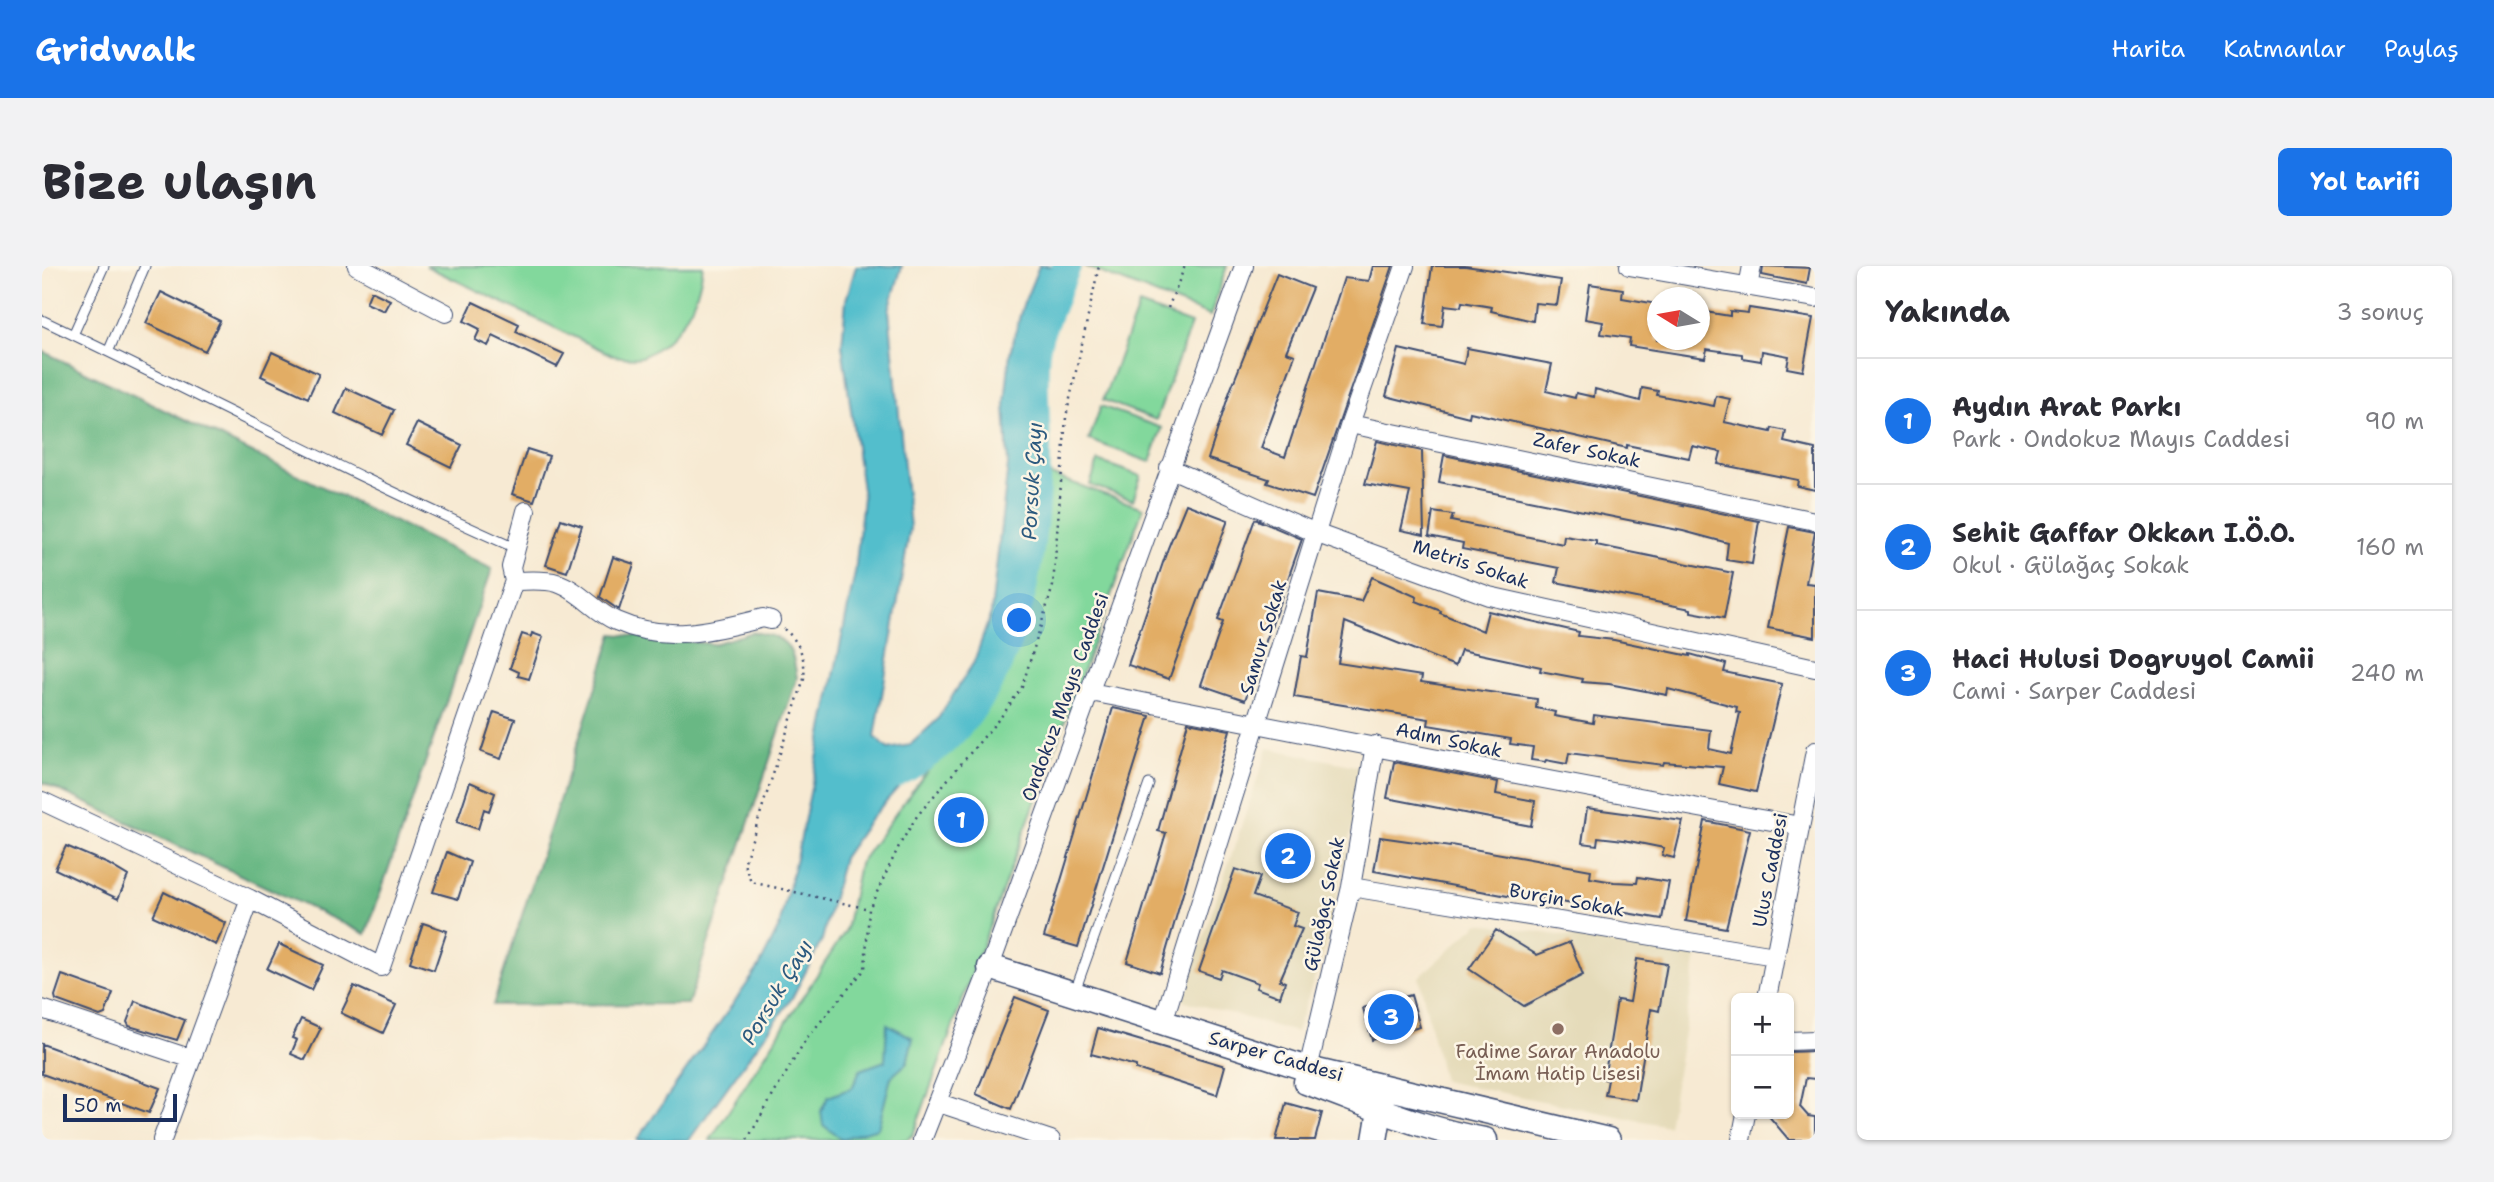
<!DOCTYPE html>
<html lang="tr">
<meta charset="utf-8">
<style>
:root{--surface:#fff;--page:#f2f2f3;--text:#2b2b33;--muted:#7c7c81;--line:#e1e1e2;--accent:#1a73e8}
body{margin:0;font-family:"Shantell Sans",sans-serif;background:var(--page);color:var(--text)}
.controls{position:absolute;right:21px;bottom:21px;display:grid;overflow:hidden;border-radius:10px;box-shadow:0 2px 5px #0004}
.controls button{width:63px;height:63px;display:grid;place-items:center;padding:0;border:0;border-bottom:2px solid var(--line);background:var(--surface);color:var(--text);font:35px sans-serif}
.compass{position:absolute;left:1605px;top:21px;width:63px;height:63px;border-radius:50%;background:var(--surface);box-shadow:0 2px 5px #0004;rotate:281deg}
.scale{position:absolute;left:21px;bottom:18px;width:114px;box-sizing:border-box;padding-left:7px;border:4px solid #1b2f5e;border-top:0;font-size:19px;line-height:24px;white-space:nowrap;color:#1b2f5e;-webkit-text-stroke:5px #fcf5e5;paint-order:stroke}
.you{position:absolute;left:978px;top:355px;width:24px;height:24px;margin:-18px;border:5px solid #fff;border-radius:50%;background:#1a73e8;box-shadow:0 0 0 10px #1a73e833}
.badge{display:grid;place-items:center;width:46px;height:46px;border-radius:50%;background:var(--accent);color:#fff;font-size:23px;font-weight:700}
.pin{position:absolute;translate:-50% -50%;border:4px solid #fff;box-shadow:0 2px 7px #0006}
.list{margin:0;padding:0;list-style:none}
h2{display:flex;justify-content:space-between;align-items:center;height:91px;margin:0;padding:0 28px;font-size:30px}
h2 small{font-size:23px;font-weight:400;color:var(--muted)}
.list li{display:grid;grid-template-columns:46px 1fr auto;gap:21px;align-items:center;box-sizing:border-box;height:126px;padding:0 28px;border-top:2px solid var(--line)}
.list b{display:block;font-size:26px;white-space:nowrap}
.list p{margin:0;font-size:23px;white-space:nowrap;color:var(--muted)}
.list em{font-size:23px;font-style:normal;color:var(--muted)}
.map{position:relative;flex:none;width:1773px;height:874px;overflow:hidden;border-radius:10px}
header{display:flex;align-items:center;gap:42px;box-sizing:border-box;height:98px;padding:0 35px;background:var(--accent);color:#fff}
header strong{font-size:33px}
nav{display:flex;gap:38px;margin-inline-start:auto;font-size:24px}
.intro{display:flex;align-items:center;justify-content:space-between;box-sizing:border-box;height:168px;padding:0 42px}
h1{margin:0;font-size:49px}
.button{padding:18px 32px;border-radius:10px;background:var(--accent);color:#fff;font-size:24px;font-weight:700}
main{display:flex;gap:42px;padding:0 42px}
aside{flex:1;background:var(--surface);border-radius:10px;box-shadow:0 2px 5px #0004}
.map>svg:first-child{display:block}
.built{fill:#e5dbba}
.green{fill:#82d89c;stroke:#4e847d;stroke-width:2}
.forest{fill:#69b884;stroke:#427471;stroke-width:2}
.water{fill:#52becc;stroke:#367695;stroke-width:2}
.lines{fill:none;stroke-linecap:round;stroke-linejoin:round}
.river{stroke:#52becc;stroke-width:28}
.building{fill:#e2ad65;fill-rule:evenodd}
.service-casing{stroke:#3c4b70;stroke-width:11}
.minor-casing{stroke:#3c4b70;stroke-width:20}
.secondary-casing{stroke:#3c4b70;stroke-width:27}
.path{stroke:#3c4b70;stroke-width:2.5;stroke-dasharray:2 5;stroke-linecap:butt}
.service{stroke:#fff;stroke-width:9}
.minor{stroke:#fff;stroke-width:18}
.secondary{stroke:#fff;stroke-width:24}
.education-dot{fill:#8d6e63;stroke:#fcf5e5;stroke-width:2.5}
.labels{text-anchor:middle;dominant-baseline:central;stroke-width:5;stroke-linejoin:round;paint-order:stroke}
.street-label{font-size:19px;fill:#1b2f5e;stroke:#fcf5e5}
.education-label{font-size:19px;fill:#785e54;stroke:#fcf5e5}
.water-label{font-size:21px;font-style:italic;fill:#2c5a7f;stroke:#fcf5e5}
</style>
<header>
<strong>Gridwalk</strong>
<nav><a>Harita</a><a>Katmanlar</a><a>Paylaş</a></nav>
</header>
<div class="intro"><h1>Bize ulaşın</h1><a class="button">Yol tarifi</a></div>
<main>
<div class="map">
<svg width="1773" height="874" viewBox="0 0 1773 874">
<rect width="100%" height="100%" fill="#fcf5e5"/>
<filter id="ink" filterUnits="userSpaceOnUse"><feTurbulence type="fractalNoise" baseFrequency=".0143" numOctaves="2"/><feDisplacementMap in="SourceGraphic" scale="14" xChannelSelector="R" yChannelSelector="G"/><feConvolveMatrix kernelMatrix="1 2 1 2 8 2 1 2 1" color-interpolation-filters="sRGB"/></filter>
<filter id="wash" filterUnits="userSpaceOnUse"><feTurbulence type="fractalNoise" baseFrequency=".00686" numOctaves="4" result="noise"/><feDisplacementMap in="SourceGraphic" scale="28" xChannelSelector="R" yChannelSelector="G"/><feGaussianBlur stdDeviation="1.57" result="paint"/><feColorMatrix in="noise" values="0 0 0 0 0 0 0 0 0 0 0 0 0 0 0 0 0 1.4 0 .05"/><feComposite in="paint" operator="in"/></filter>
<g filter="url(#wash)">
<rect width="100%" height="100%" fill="#f7ead3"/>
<path class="built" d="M 1226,482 L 1323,502 L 1284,678 L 1254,766 L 1140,734 Z
M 1437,657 L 1655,690 L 1626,860 L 1401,815 L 1377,711 Z"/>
<path class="green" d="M 384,0 L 661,0 C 657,37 635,76 599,91 C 591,93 580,91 572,90 Z
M 1042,0 L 1185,0 L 1168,50 Z
M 1097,39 L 1149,58 L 1114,154 L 1061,134 Z
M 1059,140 L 1120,162 L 1108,196 L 1047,174 Z
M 1056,195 L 1099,210 L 1091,234 L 1048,219 Z
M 1003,207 L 1101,242 L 871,869 L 864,874 L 668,874 L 804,664 L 817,598 L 881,510 L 950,433 L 987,329 Z"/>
<path class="forest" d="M 0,85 L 450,303 L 324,668 L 0,516 Z
M 711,366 C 745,371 750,378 755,412 L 646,738 L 451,739 L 571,368 L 671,378 Z"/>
<path class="water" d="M 814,0 L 860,0 L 847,44 L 868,262 L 833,471 L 846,483 L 868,479 L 895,454 L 932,396 L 949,347 L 966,199 L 963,137 L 968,87 L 980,42 L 997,0 L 1017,0 L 989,70 L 981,120 L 985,198 L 968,340 L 955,387 L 928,441 L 828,553 L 801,592 L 780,674 L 750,732 L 647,874 L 595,874 L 717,701 L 737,661 L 759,571 L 813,307 L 821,231 L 800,79 L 804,34 Z
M 845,758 L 871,772 L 865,797 L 849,811 L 836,862 L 799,873 L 781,859 L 779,845 L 786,831 L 810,822 L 818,804 L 843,795 Z"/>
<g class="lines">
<path class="river" d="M 851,509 C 970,453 994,303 995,185 C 995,151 990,118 994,84 L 998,67 L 1025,0"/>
</g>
<g id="blocks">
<path class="building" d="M 1331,0 L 1351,0 L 1271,232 L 1225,217 L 1227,213 L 1166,193 L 1188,125 L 1235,8 L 1270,22 L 1244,86 L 1253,89 L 1219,182 L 1243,191 L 1302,12 L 1327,15 Z
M 1390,0 L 1423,0 L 1519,14 L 1515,39 L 1493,37 L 1491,55 L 1449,45 L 1450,41 L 1420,36 L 1419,41 L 1403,39 L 1400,60 L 1382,58 Z
M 1721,0 L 1768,2 L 1765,18 L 1720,9 Z
M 1548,18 L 1581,23 L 1580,32 L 1615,38 L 1615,74 L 1657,74 L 1657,45 L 1688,50 L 1688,45 L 1706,47 L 1707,42 L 1771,52 L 1761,105 L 1745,102 L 1747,90 L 1720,85 L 1719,95 L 1700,92 L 1700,88 L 1665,83 L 1663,92 L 1587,80 L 1588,72 L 1559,68 L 1561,56 L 1543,53 Z
M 329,25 L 348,34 L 342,45 L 324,37 Z
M 119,26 L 178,55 L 163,85 L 104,57 Z
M 431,36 L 477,58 L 474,66 L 522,88 L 515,101 L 451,70 L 446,80 L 433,74 L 438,63 L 422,55 Z
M 1425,82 L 1510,98 L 1504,125 L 1533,132 L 1534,127 L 1552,131 L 1553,123 L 1598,135 L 1600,122 L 1616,125 L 1615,129 L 1672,140 L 1674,130 L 1688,133 L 1682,156 L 1729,166 L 1730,162 L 1744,165 L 1742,176 L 1773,183 L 1773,224 L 1755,220 L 1756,214 L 1676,198 L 1679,186 L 1650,180 L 1647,192 L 1585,179 L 1585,182 L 1428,146 L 1427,151 L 1344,130 L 1357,83 L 1422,98 Z
M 230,86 L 277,108 L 266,132 L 219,110 Z
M 304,122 L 352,144 L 340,169 L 293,147 Z
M 375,157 L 420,179 L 409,201 L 364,179 Z
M 1335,175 L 1380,185 L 1382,269 L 1359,264 L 1368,226 L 1323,218 Z
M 485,183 L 507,190 L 492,235 L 470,228 Z
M 1402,189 L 1717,255 L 1710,298 L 1684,294 L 1686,277 L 1641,265 L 1397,216 Z
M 1144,238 L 1186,254 L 1127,413 L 1086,399 L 1126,282 Z
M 1391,246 L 1411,249 L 1409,255 L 1521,278 L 1522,270 L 1554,275 L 1554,279 L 1691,307 L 1682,352 L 1649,346 L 1649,343 L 1514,316 L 1517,302 L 1420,283 L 1421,277 L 1387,270 Z
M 519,253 L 540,260 L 525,306 L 504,299 Z
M 1213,253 L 1260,273 L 1203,434 L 1159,419 L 1181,356 L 1176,354 Z
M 1747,261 L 1773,266 L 1764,317 L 1773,318 L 1773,371 L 1726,362 Z
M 571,291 L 592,298 L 577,344 L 558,331 Z
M 1330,311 L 1375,331 L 1374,335 L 1399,345 L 1398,347 L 1441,365 L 1446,345 L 1537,366 L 1536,370 L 1572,374 L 1648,390 L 1648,388 L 1684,398 L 1682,406 L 1740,418 L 1714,526 L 1677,518 L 1681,501 L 1622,496 L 1621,499 L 1527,487 L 1525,498 L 1504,494 L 1503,496 L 1489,494 L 1491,481 L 1468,478 L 1469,473 L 1386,459 L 1387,453 L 1252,431 L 1259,390 L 1265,391 L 1276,327 L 1319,335 ZM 1303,356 L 1413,400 L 1419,384 L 1499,401 L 1498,405 L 1541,413 L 1540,416 L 1567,418 L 1625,429 L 1626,423 L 1695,441 L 1694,446 L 1698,447 L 1689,488 L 1667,483 L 1669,464 L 1552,449 L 1551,457 L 1512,450 L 1513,446 L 1494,442 L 1495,433 L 1379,416 L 1380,410 L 1296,397 Z
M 490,367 L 501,371 L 487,413 L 476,410 L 477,406 L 468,402 L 480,368 L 489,371 Z
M 1071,442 L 1108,450 L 1036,681 L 1002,671 Z
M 452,446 L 473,453 L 459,493 L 439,486 Z
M 1146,456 L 1188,464 L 1118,707 L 1085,696 L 1124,567 L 1116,565 Z
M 1352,496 L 1456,516 L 1454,528 L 1493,535 L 1489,560 L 1345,532 Z
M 428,516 L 453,527 L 447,545 L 442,543 L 436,563 L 415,556 Z
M 1545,542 L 1641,555 L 1632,592 L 1620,589 L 1622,582 L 1582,574 L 1556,571 L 1555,579 L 1540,577 Z
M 1663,555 L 1708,564 L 1684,662 L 1644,655 Z
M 1338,571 L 1408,581 L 1409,579 L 1549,604 L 1548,612 L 1572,616 L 1595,617 L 1596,611 L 1627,616 L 1620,653 L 1471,628 L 1471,631 L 1332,605 Z
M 24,580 L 66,598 L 86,610 L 76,633 L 13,603 Z
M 405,586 L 428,596 L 416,633 L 391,626 Z
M 1193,603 L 1218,611 L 1211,630 L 1256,646 L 1251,660 L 1260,663 L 1238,714 L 1243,716 L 1238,731 L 1214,722 L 1216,717 L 1180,704 L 1177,712 L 1157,705 Z
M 122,626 L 184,657 L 174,679 L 111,650 Z
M 381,657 L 405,665 L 392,704 L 368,696 Z
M 1454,664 L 1495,689 L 1528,676 L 1541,709 L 1482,740 L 1427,703 Z
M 237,678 L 281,699 L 269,724 L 225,703 Z
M 1595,693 L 1625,698 L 1617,745 L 1609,743 L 1594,834 L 1563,829 L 1566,814 L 1562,813 L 1575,734 L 1588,736 Z
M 20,709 L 71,727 L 63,748 L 58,750 L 14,734 L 13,730 Z
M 312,720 L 354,739 L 341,767 L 299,747 Z
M 1369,729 L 1378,761 L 1330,774 L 1321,742 Z
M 973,731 L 1007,744 L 969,843 L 934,828 Z
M 93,735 L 143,754 L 135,774 L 87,760 L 85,756 Z
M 259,753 L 279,762 L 263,794 L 249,788 L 255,774 L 250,772 Z
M 1056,762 L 1183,800 L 1175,829 L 1094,803 L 1094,800 L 1049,788 Z
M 0,778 L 118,822 L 107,847 L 0,808 Z
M 1773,785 L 1773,813 L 1764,812 L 1758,841 L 1766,850 L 1773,851 L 1773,874 L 1747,874 L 1725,848 L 1747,848 L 1747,786 Z
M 1244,837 L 1280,847 L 1273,874 L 1234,874 Z"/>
</g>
</g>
<g filter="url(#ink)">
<use href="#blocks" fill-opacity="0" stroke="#3c4b70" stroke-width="2"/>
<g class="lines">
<g class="service-casing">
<path id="service" d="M 0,54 C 158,129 313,211 473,282
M 31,69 L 62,0
M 67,84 L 103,0
M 1032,728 L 1107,518"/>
</g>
<g class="minor-casing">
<path id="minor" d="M 315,0 L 404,47
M 1587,0 L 1773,32
M 1706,21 L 1710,0
M 1308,158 L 1773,255
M 1127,202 L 1276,268 L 1447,330 L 1773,402
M 472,315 C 485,315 502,313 515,317 C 536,323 553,346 574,355 C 623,377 671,365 721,352 L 729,354
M 1048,426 C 1285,471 1521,519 1758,560
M 0,535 L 208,633 L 339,701 L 472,315 L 469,301 L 484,245
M 1309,621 L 1733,690
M 1725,732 L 1773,485
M 0,743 L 150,793
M 1121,756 L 1308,158 L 1363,0
M 1747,775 L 1773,774
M 1266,803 L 1309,621 L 1333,479
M 897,837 L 1009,874
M 120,874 L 208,633
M 880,874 L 946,706 L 1202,0
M 1699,874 L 1704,848"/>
</g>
<g class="secondary-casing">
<path id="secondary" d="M 948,701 L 1266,803 L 1566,874
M 1264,816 C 1323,837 1381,864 1443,874
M 1333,874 L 1341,827"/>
</g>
<path class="path" d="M 1126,42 L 1143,0
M 742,363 C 758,376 764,393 762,413 L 702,598 L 709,616 L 827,643
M 705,874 L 764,773 L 823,703 L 827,643 L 858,578 L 875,550 L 962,447 L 980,421 L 1011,320 L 1024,151 L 1057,0"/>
<use href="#service" class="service"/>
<use href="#minor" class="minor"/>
<use href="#secondary" class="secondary"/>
</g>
</g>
<circle class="education-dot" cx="1516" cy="763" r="7"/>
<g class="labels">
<g class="street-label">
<text transform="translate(1545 184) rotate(12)">Zafer Sokak</text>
<text transform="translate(1429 298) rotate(18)">Metris Sokak</text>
<text transform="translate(1221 371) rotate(-73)">Samur Sokak</text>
<text transform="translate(1023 431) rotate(-70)">Ondokuz Mayıs Caddesi</text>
<text transform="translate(1407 474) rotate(12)">Adım Sokak</text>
<text transform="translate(1728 604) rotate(-79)">Ulus Caddesi</text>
<text transform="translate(1525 634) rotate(10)">Burçin Sokak</text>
<text transform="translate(1282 638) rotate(-78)">Gülağaç Sokak</text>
<text transform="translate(1234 790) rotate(16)">Sarper Caddesi</text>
</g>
<g class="education-label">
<text x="1516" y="785">Fadime Sarar Anadolu<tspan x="1516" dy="22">İmam Hatip Lisesi</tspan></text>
</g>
<g class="water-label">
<text transform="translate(990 215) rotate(-87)">Porsuk Çayı</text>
<text transform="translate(735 726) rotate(-59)">Porsuk Çayı</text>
</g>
</g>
</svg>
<div class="controls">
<button>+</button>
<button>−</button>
</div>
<svg class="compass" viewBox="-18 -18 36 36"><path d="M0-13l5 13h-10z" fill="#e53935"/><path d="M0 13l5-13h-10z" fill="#7c7c81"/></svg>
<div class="scale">50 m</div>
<div class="you"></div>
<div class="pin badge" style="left:919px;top:554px">1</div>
<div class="pin badge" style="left:1246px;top:590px">2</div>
<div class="pin badge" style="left:1349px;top:751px">3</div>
</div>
<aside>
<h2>Yakında<small>3 sonuç</small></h2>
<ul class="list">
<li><span class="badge">1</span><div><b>Aydın Arat Parkı</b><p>Park · Ondokuz Mayıs Caddesi</p></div><em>90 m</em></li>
<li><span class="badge">2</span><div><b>Sehit Gaffar Okkan I.Ö.O.</b><p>Okul · Gülağaç Sokak</p></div><em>160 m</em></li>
<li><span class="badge">3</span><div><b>Haci Hulusi Dogruyol Camii</b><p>Cami · Sarper Caddesi</p></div><em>240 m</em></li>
</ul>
</aside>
</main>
